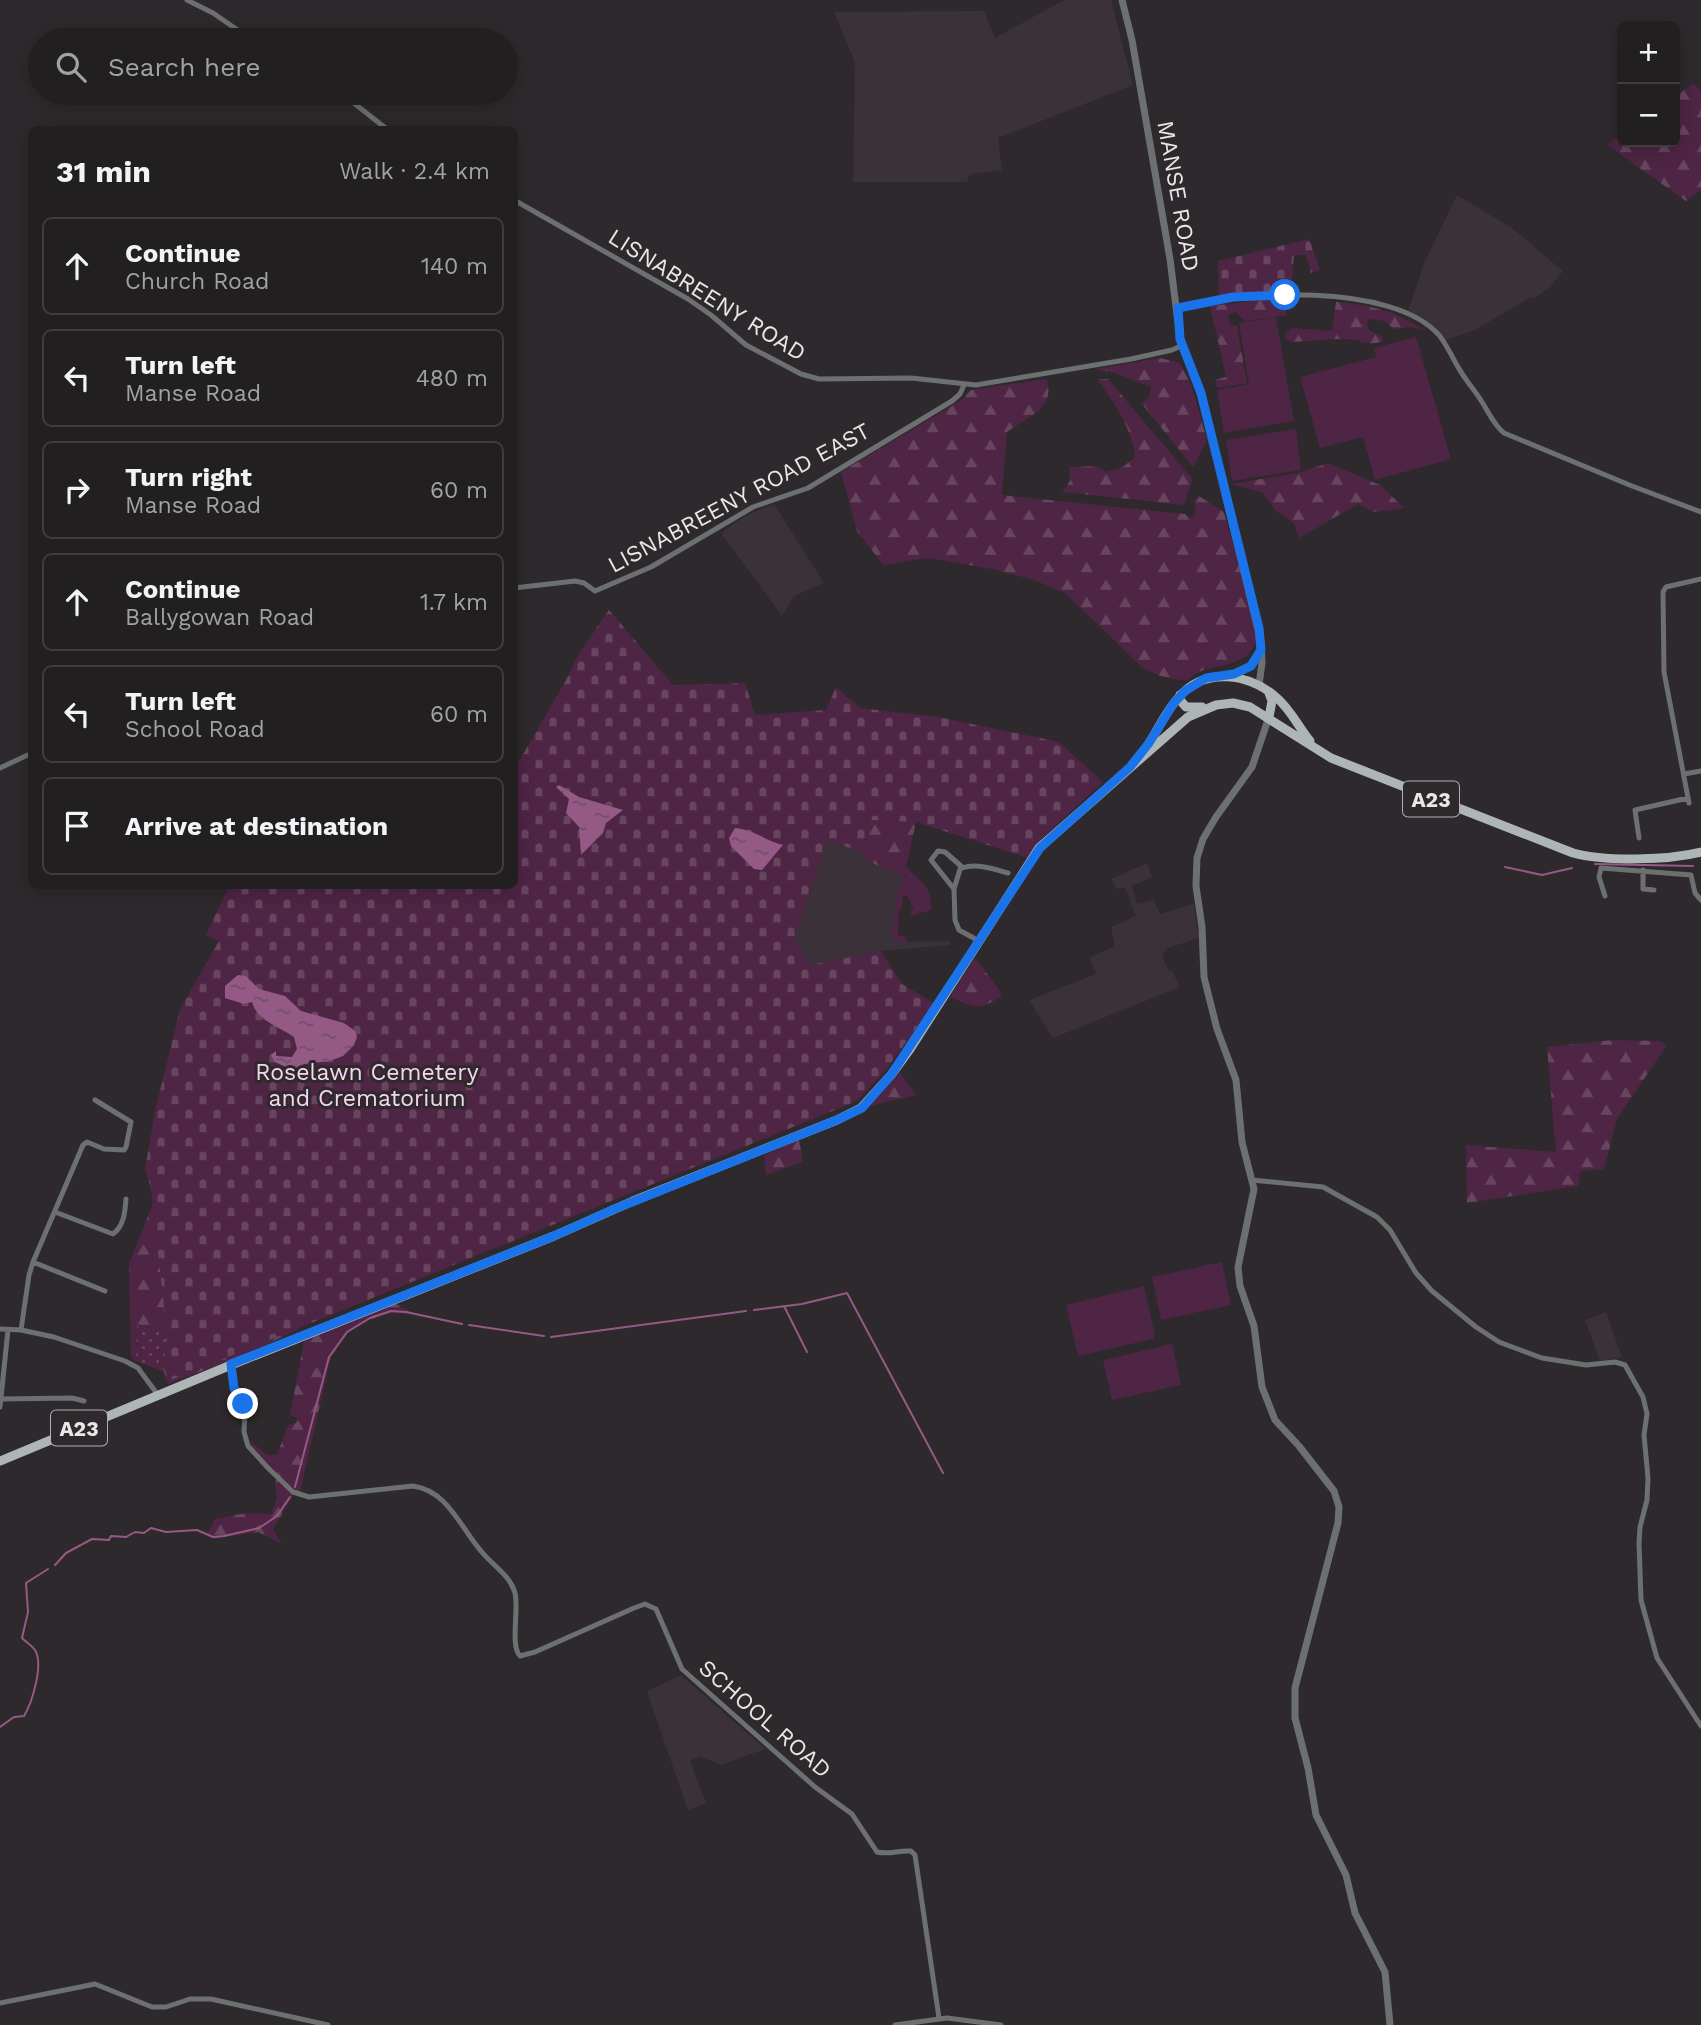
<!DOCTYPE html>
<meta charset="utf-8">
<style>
:root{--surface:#221f21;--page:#2e2c2e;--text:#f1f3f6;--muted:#a2a2a5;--line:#3f3d3f}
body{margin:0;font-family:"Work Sans",sans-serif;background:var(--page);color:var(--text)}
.controls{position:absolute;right:21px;top:21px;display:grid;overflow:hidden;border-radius:10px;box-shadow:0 4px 18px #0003}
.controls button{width:63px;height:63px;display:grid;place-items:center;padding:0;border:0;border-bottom:2px solid var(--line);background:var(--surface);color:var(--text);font:35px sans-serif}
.stop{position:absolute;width:21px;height:21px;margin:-16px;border:5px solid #1a73e8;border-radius:50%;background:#fff}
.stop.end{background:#1a73e8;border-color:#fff;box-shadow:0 2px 7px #0008}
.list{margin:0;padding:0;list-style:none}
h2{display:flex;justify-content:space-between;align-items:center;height:91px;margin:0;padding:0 28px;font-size:30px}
h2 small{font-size:23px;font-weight:400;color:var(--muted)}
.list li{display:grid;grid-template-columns:46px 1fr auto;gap:21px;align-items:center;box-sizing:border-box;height:98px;margin:0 14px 14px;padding:0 14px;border:2px solid var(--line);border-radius:10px}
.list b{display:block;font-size:26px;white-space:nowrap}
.list p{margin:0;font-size:23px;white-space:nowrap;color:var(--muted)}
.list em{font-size:23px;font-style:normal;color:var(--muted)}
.icon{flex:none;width:38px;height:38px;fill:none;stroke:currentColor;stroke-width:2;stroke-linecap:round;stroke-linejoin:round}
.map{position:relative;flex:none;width:1701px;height:2025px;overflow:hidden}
.search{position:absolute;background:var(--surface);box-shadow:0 4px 18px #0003;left:28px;top:28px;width:490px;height:77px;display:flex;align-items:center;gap:18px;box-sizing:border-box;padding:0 24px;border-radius:38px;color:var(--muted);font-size:26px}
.panel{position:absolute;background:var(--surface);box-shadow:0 4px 18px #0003;left:28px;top:126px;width:490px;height:763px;border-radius:10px}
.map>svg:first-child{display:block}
.built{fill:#3b3138}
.green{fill:#4e2544}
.forest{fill:url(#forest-firs)}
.cemetery{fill:url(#cemetery-stones)}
.park{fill:url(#park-dots)}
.water{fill:url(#water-ripples)}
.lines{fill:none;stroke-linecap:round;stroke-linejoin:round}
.stream{stroke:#945a85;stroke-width:2}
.minor{stroke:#6d7070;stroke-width:5}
.tertiary{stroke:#6d7070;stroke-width:7}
.primary{stroke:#aeb5b6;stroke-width:9}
.route{stroke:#1a73e8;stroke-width:9}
.labels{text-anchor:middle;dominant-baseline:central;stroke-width:6;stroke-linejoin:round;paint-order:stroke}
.shield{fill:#2e292c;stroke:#b2aeb0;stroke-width:2}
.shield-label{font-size:21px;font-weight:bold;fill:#eae7e9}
.street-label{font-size:23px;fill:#eae7e9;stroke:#2e292c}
.park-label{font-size:23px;fill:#f8d5ed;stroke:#2e292c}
</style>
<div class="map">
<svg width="1701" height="2025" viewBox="0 0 1701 2025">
<defs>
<pattern id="forest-firs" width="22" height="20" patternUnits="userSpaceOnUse" patternTransform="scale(1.75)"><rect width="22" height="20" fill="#4e2544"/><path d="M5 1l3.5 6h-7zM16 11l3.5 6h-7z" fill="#68455f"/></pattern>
<pattern id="cemetery-stones" width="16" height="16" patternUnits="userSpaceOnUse" patternTransform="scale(1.75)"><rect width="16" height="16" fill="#4e2544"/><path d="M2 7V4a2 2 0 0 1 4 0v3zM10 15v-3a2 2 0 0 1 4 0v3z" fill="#68455f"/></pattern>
<pattern id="park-dots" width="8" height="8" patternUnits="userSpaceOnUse" patternTransform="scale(1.75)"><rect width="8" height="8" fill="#4e2544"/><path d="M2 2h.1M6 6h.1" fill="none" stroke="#68455f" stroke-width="1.8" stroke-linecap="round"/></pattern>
<pattern id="water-ripples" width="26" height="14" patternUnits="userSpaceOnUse" patternTransform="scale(1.75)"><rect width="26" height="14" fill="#945a85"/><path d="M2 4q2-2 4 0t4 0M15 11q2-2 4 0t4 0" fill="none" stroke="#6d5066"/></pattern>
</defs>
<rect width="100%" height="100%" fill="#2e292c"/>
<path class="built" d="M 1064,0 L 1111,0 L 1133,85 L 998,138 L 1002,170 L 970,174 L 967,182 L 853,182 L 855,62 L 834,12 L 984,11 L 995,38 Z
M 1457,195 L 1512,228 L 1563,271 L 1550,287 L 1533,299 L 1531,297 L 1473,331 L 1445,340 L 1434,327 L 1408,311 L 1424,263 Z
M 774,504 L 824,583 L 794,596 L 782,616 L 721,533 L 745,516 Z
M 827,840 L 861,852 L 868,861 L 904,877 L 896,909 L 894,940 L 898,942 L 950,941 L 950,945 L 881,951 L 810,965 L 794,940 Z
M 1147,863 L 1152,877 L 1132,886 L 1137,904 L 1154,900 L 1160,914 L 1194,904 L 1199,938 L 1168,948 L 1162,954 L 1168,971 L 1172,971 L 1180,987 L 1053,1038 L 1029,1000 L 1096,974 L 1089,958 L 1115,946 L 1111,927 L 1136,916 L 1125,888 L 1117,889 L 1111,879 Z
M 1606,1312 L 1622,1357 L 1600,1361 L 1585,1320 Z
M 681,1675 L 765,1749 L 721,1765 L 699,1756 L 690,1761 L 706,1803 L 688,1811 L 647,1691 Z"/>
<path class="green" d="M 1276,317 L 1294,421 L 1224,433 L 1217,390 L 1249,384 L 1239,323 Z
M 1416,337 L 1451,459 L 1375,480 L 1363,437 L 1320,448 L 1300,377 L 1376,357 L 1374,348 Z
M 1296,429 L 1301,470 L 1232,481 L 1226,440 Z
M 910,871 C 924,884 933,890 931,910 L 911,916 L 911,910 L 914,910 L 907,896 L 903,896 L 902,909 L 899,909 L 898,935 L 905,936 L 907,942 L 897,942 L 892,937 C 895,917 895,886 910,871 Z
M 1222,1262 L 1231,1305 L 1161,1320 L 1152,1277 Z
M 1144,1286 L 1155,1336 L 1153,1339 L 1078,1356 L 1066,1305 Z
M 1172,1344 L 1181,1385 L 1112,1400 L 1103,1360 Z"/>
<path class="forest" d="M 1694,83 L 1701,92 L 1701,190 L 1686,201 L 1607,145 L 1622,134 L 1622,142 L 1675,142 L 1675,96 Z
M 1271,299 L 1284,299 L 1287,315 L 1245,321 L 1236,312 L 1229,314 L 1229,323 L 1237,327 L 1247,383 L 1217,388 L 1215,380 L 1226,377 L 1210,306 Z
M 1336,302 C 1370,305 1397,311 1425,331 L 1412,327 L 1394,329 L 1385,321 L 1369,319 L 1367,324 L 1369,330 L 1382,337 L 1383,341 C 1369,347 1359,339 1345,339 C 1328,339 1310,341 1293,342 L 1287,340 L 1284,335 L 1292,328 L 1332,331 Z
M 1160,358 L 1180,363 L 1192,387 L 1207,440 L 1193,467 L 1142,404 L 1149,397 L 1151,387 L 1115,373 L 1095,369 Z
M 1046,379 C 1057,408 1028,417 1007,432 L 1002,495 L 1185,514 L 1190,518 L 1196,513 L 1194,500 L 1199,496 L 1224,512 C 1230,535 1259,625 1255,643 C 1254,648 1249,653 1246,656 C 1228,669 1202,664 1187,681 L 1160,676 L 1143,668 L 1065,593 L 1034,580 L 992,569 L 928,558 L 883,565 L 857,531 L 841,472 L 960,401 L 971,390 Z
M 1097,379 L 1108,379 L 1191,477 L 1192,481 L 1184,505 L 1062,492 L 1070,481 L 1069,467 L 1095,466 L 1106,472 L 1123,467 L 1135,457 C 1132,427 1114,403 1097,379 Z
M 1328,463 L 1380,485 L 1404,508 L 1373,512 L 1358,504 L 1299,538 L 1294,523 L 1276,511 L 1263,493 L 1231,484 L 1298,473 Z
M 870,820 L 916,822 L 906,867 L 910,871 L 904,877 L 868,861 L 861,852 Z
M 975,958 L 1000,991 L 1001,996 C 979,1012 973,1007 950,997 Z
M 1613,1040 L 1659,1041 L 1667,1045 L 1617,1119 L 1604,1169 L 1581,1171 L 1578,1186 L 1467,1203 L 1466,1145 L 1556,1152 L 1547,1047 Z
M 900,1072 L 916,1095 L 870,1106 Z
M 799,1140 L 803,1162 L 766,1175 L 764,1155 Z
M 145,1169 L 288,1327 L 300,1329 L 234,1359 L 168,1384 L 164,1372 L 166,1333 L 137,1324 L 136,1361 L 131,1357 L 129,1264 L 153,1203 L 151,1188 Z
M 394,1303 L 410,1311 L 409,1314 L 392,1313 L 371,1319 L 348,1333 L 331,1357 L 300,1492 L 296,1491 L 273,1529 L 282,1544 L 258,1532 L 214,1539 L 208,1533 L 215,1519 L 246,1513 L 271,1514 L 277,1499 L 275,1483 L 278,1475 L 252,1448 L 250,1441 L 267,1455 L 277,1455 L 288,1425 L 296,1423 L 298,1418 L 290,1415 L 304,1341 Z"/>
<path class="cemetery" d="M 1309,239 L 1320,270 L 1311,273 L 1306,255 L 1294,255 L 1291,292 L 1275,291 L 1219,295 L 1218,261 Z
M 609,610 L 673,685 L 745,683 L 755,715 L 826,710 L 836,687 L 860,708 L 938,717 L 1059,742 L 1103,782 L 1040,840 L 1028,858 L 916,822 L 870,820 L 861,852 L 827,840 L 794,940 L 810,965 L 881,951 L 902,984 L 934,1003 L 887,1069 L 857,1101 L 166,1382 L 167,1334 L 151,1188 L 145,1169 L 155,1111 L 180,1009 L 219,941 L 206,935 L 229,886 L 514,886 L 515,768 L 565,682 L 580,652 Z"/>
<path class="park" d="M 137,1324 L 166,1333 L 164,1372 L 136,1361 Z"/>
<path class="water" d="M 559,785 L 579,797 L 623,810 L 606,823 L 603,833 L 581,855 L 579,827 L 566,813 L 569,799 L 556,787 Z
M 735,828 C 753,829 766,841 783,845 L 762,870 L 754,869 L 731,846 L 729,838 Z
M 238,975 L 246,976 L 259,989 L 285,996 L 301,1011 L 344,1023 L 355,1031 L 357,1037 L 354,1045 L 343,1056 L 330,1061 L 304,1064 L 289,1071 L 286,1067 L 275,1062 L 271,1055 L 276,1051 L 276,1056 L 292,1057 L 297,1049 L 294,1037 C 280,1027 257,1021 252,1002 L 244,1004 L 225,998 L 225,986 Z"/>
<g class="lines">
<path class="stream" d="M 1595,864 L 1693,866
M 1505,867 L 1542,875 L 1572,868
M 784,1306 L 807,1352
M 754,1310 L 802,1304 L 847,1293 L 943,1473
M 469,1325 L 544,1336
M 551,1337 L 746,1311
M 295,1487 L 329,1357 L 347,1332 L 370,1318 L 391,1311 L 406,1312 L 462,1324
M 55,1565 L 66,1553 L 92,1539 L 109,1540 L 111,1536 L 126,1537 L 135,1532 L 144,1533 L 151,1528 L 166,1532 L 197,1530 L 213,1537 L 224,1536 L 259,1528 L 277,1516 L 290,1497
M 0,1727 L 14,1717 L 24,1716 C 32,1703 44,1664 35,1650 C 32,1646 26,1642 22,1638 L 28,1612 L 26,1583 L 48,1569"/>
<path class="minor" d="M 187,0 L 213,13 L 252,40
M 341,93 L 388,130
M 514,200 L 688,299 L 711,315 L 746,345 L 801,374 L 819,379 L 911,378 L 976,385 L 1131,359 L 1172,350 L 1183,345
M 1178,308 C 1241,291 1392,282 1439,335 C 1447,345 1452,357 1458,367 C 1465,380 1475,390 1482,402 C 1489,413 1494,425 1504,433 L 1632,486 L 1701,512
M 514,588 L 575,581 L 584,583 L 595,591 L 651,567 L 753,507 L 808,488 L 952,401 L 960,394 L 964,385
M 0,768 L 32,753
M 1684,774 L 1701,771
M 1689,803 L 1664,672 L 1663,592 L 1666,587 L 1701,579
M 1639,838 L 1635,810 L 1688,798
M 962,868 C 977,863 994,869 1008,873
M 1643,870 L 1643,889 L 1654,890
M 954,889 L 961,866 L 945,852 L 938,851 L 931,860 L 954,889 L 955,920 L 959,930 L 979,941
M 1605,896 L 1599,877 L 1601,868 L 1691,875 L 1695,893 L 1701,900
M 1252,1180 L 1323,1187 L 1377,1217 L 1390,1230 L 1416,1273 L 1432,1291 L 1476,1327 L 1499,1342 L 1542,1358 L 1586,1365 L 1615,1362 L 1625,1365 L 1643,1397 L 1647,1414 L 1644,1435 L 1648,1478 L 1647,1500 L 1640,1527 L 1639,1543 L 1641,1600 L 1657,1658 L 1701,1726
M 55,1212 L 113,1234 C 124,1226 125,1212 126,1199
M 33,1262 L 105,1291
M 0,1329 L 21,1330 L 54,1337 L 125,1361 L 138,1368 L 158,1395
M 21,1330 L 29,1275 L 33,1262 L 83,1145 L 87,1142 L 104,1149 L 124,1150 L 126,1147 L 131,1122 L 95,1100
M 231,1365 L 234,1388 L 245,1411 L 244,1432 L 248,1446 L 268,1468 L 293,1492 L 309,1497 L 413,1486 C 448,1491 460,1527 481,1551 C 492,1565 510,1575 515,1593 C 519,1609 510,1646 520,1656 L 535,1652 L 634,1608 L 645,1604 L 656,1609 L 682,1669 L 815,1787 L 852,1814 L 877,1852 C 889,1855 899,1850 911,1851 L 915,1855 L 939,2018
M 1,1399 L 72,1398 L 84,1401
M 0,1407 L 8,1330
M 0,2003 L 95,1984 L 152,2007 L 166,2007 L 190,1999 L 211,1999 L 328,2025
M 895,2025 L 947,2018 L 1001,2025"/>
<path class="tertiary" d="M 1122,0 L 1132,40 L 1170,259 L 1180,339 L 1201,393 L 1261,642 L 1262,663 L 1259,685
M 1226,675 C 1243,672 1254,668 1260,651
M 1269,717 L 1252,767 L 1216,817 L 1203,839 L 1197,858 L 1196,886 L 1202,927 L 1204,977 L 1217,1029 L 1236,1080 L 1242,1142 L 1254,1189 L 1238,1267 L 1240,1286 L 1254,1326 L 1262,1387 L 1275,1420 L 1299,1446 L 1334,1491 L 1339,1507 L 1338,1523 L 1295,1688 L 1295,1718 L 1308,1768 L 1316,1815 L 1346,1875 L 1355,1913 L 1385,1972 L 1390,2025"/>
<path class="primary" d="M 1180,695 L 1180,700 L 1186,707 L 1202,707
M 1269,717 L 1272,701 L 1269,693
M 1143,752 C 1156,735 1164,713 1179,697 C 1205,667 1249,673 1277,698 C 1291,710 1299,728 1310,741
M 0,1461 L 231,1365 L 554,1236 L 633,1201 L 837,1120 L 861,1108 L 891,1075 L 910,1049 L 1039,848 L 1188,717 L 1216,705 L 1233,703 L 1250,707 L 1331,758 L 1573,853 C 1606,862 1668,860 1701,852"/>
</g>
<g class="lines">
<path class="route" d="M 243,1404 L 234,1388 L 231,1364 L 554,1236 L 612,1210 L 837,1120 L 862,1108 L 891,1075 L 1040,848 L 1130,767 L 1149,743 L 1173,704 L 1185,691 L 1206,678 L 1234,674 L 1251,666 L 1261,650 L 1259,628 L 1201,393 L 1180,339 L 1178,308 L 1233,297 L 1285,295"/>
</g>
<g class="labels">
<g class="shield">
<rect x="1403" y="781.5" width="56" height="35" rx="5"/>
<rect x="51" y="1410.5" width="56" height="35" rx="5"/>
</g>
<g class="shield-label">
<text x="1431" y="799">A23</text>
<text x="79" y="1428">A23</text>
</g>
<g class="street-label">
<text transform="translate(1178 196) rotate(80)">MANSE ROAD</text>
<text transform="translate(707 295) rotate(32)">LISNABREENY ROAD</text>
<text transform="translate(739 498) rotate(-28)">LISNABREENY ROAD EAST</text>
<text transform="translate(765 1719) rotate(41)">SCHOOL ROAD</text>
</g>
<g class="park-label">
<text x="367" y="1072">Roselawn Cemetery<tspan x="367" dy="26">and Crematorium</tspan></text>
</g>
</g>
</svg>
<div class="controls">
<button>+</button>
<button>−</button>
</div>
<div class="stop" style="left:1285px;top:295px"></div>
<div class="stop end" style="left:243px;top:1404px"></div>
<div class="search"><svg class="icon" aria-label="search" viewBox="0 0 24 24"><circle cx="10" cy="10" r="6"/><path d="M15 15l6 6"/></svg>Search here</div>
<section class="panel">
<h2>31 min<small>Walk · 2.4 km</small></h2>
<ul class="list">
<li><svg class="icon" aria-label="ahead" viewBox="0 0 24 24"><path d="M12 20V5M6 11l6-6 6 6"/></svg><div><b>Continue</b><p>Church Road</p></div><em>140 m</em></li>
<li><svg class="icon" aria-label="left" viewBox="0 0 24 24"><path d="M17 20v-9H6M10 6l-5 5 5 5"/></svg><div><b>Turn left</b><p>Manse Road</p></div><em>480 m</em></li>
<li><svg class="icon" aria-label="right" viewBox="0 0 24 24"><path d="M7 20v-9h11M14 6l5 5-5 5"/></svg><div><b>Turn right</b><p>Manse Road</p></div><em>60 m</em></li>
<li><svg class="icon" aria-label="ahead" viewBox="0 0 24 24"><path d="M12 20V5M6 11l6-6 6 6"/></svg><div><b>Continue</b><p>Ballygowan Road</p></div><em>1.7 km</em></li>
<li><svg class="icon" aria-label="left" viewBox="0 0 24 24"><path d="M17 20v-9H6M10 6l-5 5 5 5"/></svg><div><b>Turn left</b><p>School Road</p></div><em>60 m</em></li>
<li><svg class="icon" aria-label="arrive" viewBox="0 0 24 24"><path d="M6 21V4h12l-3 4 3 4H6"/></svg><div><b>Arrive at destination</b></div></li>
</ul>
</section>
</div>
